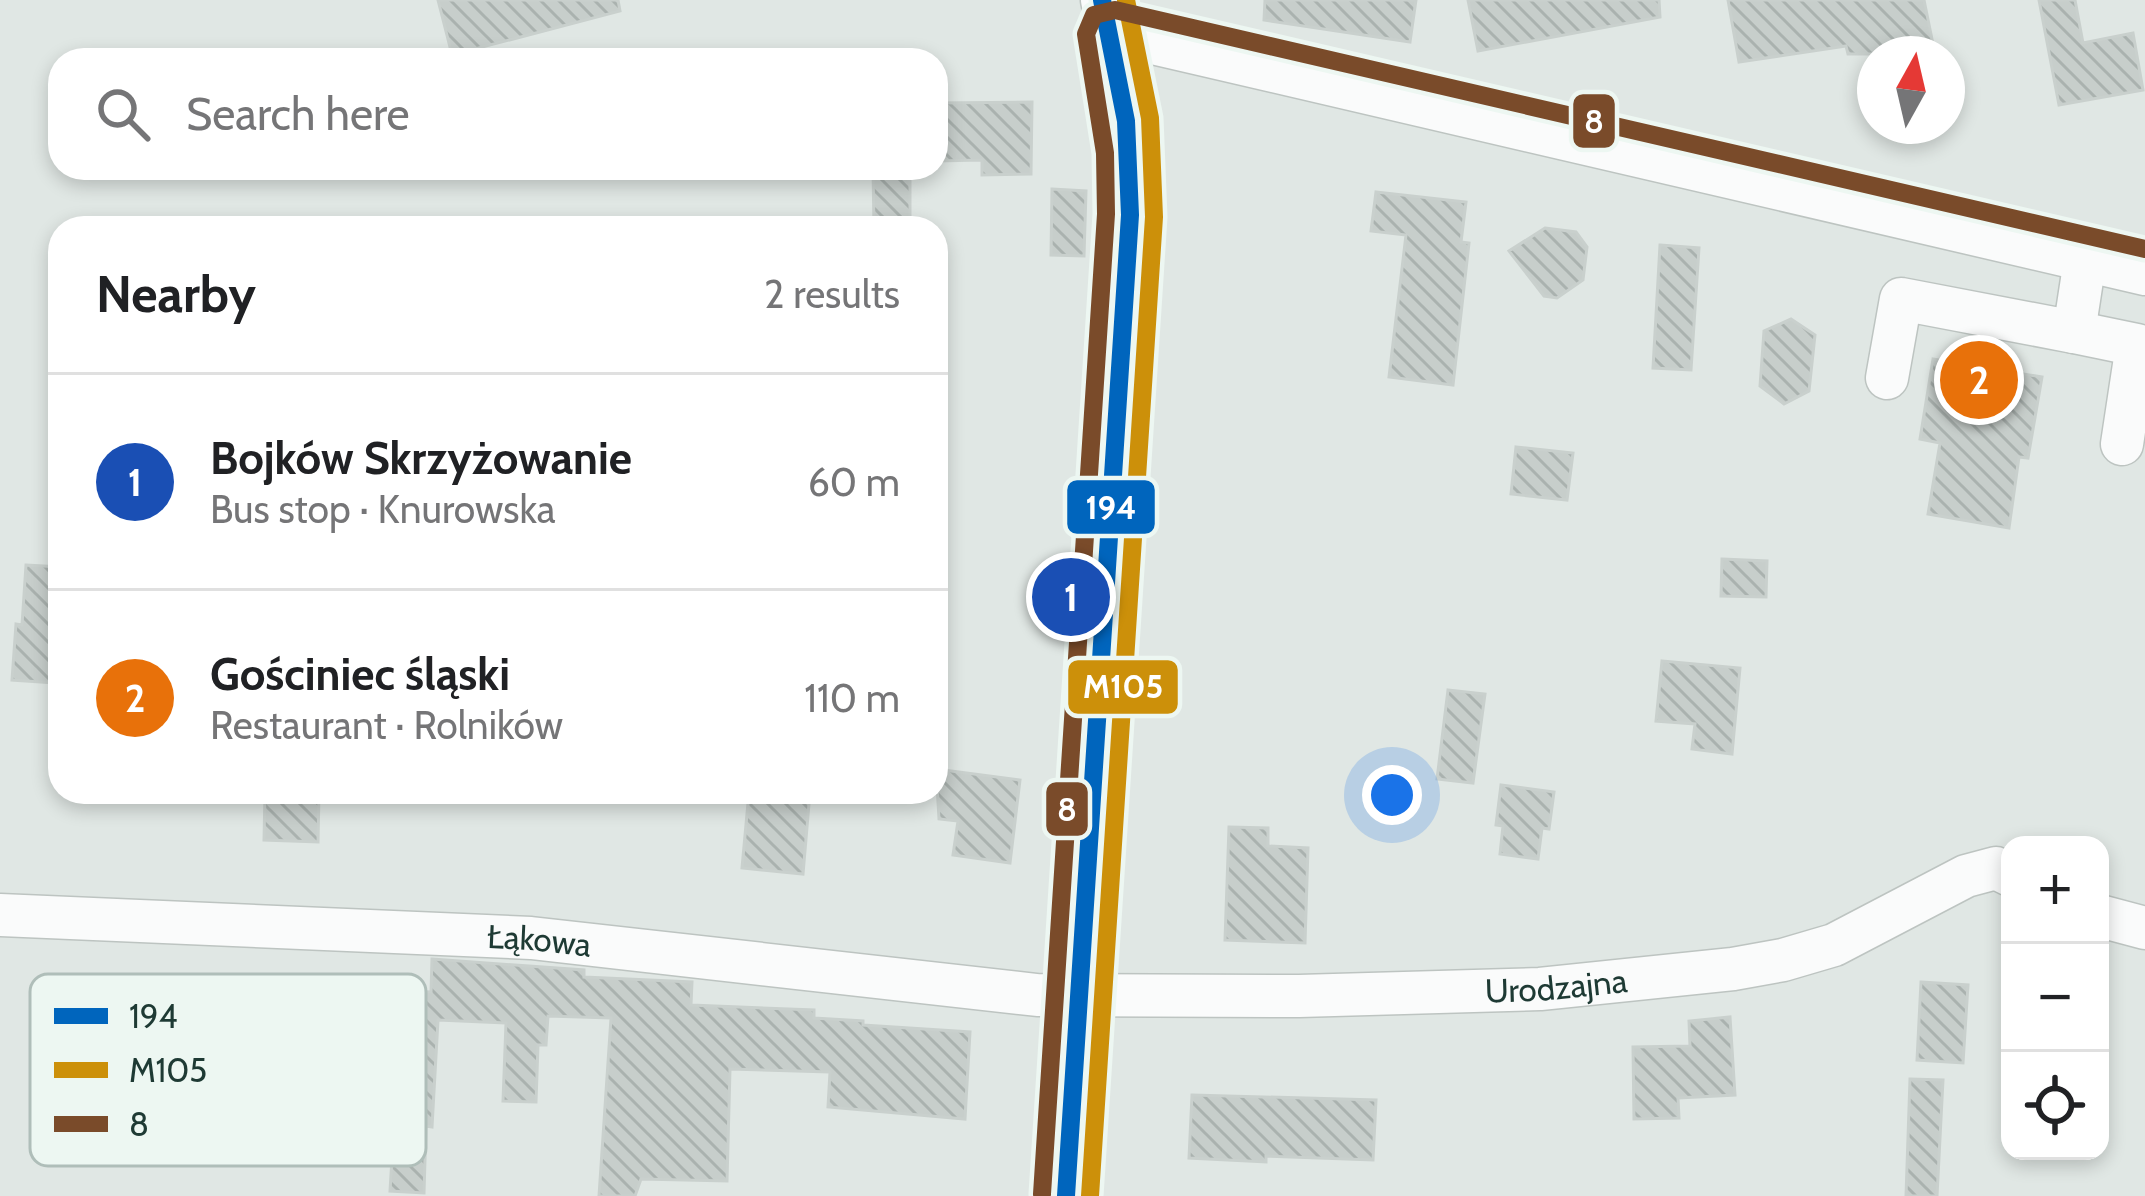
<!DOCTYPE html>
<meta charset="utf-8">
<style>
:root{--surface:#fff;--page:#f6f6f6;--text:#202124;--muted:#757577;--line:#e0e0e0;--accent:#0b8043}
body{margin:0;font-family:Cabin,sans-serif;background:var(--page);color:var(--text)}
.controls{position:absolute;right:36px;bottom:36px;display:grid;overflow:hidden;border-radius:24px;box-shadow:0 6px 18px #0003}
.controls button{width:108px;height:108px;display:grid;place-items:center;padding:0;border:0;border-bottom:3px solid var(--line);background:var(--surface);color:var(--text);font:60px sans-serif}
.compass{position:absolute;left:1857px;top:36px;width:108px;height:108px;border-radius:50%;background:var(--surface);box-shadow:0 6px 18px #0003;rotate:8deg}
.you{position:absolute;left:1392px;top:795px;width:42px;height:42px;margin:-30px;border:9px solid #fff;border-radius:50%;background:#1a73e8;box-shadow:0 0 0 18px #1a73e833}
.badge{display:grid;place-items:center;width:78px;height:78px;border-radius:50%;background:var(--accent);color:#fff;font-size:39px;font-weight:700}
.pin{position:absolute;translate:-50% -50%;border:6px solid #fff;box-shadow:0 3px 12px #0006}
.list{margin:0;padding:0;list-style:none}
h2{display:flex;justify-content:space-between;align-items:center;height:156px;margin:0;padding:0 48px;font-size:51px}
h2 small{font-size:39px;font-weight:400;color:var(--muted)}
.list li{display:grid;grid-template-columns:78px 1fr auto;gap:36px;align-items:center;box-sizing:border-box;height:216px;padding:0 48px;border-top:3px solid var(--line)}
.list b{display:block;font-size:45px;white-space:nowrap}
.list p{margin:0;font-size:39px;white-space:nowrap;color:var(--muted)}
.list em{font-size:39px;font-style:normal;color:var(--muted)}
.icon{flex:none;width:66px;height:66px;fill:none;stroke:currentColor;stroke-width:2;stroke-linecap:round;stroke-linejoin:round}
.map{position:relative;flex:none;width:2145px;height:1196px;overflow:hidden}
.search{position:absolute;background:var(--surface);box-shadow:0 6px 18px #0003;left:48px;top:48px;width:900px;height:132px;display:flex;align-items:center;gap:30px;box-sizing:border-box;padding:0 42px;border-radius:36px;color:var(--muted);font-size:45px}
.panel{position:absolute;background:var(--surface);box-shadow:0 6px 18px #0003;left:48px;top:216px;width:900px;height:588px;border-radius:36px}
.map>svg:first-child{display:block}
.building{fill:url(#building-back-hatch);stroke:#c9d0cd;stroke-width:3}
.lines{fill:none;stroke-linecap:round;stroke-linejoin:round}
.minor-casing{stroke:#bdc4c1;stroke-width:45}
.minor{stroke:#fafbfb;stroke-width:42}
.bus-1-casing{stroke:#edf7f2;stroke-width:27}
.bus-2-casing{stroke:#edf7f2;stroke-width:27}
.bus-3-casing{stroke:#edf7f2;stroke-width:27}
.bus-1{stroke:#0065bd;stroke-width:18}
.bus-2{stroke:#cc900a;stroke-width:18}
.bus-3{stroke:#7a4b2a;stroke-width:18}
.labels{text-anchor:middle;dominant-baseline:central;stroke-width:9;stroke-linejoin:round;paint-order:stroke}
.street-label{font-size:33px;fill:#1e3a34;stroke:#edf7f2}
.key{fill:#edf7f2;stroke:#afbeb9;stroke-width:3}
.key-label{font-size:33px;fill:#1e3a34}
.line-badge{stroke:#edf7f2;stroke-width:4.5}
.badge-label{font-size:33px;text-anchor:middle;font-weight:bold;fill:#fff}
</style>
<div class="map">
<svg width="2145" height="1196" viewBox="0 0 2145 1196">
<defs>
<pattern id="building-back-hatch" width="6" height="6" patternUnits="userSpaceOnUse" patternTransform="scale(3)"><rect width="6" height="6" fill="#c7cecb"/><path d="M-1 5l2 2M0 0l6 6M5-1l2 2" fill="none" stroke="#aab2af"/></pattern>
</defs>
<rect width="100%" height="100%" fill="#e0e7e4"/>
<path class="building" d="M 438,0 L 618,0 L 620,11 L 452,55 Z
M 1265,0 L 1416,0 L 1410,42 L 1264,20 Z
M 1468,0 L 1659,0 L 1660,17 L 1478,51 Z
M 1728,0 L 1924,0 L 1935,54 L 1848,54 L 1846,46 L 1739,62 Z
M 2039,0 L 2075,0 L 2083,43 L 2133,33 L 2143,90 L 2059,105 Z
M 1032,102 L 1031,174 L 982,175 L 982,160 L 936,161 L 936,103 Z
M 873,168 L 910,168 L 910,228 L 874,228 Z
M 1052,189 L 1086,191 L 1084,256 L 1051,255 Z
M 1376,192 L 1466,202 L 1461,242 L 1469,243 L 1453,385 L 1389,377 L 1406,235 L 1371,231 Z
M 1545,228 L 1576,232 L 1587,247 L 1583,280 L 1557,298 L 1544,296 L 1509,251 Z
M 1660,245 L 1699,248 L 1691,370 L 1653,368 Z
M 1791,319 L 1815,335 L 1809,391 L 1784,404 L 1760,386 L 1764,331 Z
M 1933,359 L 2042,377 L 2028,458 L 2019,457 L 2009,528 L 1928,514 L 1940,443 L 1920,439 Z
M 1516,447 L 1573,453 L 1567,500 L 1511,494 Z
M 1722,559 L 1767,561 L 1766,597 L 1721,596 Z
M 26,565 L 60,567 L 60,645 L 57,644 L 54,683 L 12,680 L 16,624 L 22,625 Z
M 1662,661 L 1740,668 L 1732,754 L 1692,749 L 1695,724 L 1656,721 Z
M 1448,690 L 1485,694 L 1473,783 L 1437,779 Z
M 936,769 L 1020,780 L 1010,863 L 953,855 L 958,821 L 939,819 Z
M 1501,785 L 1554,792 L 1549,829 L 1542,828 L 1538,859 L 1500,854 L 1503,826 L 1496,825 Z
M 265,792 L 319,792 L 318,842 L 264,840 Z
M 749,792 L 810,792 L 803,874 L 742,868 Z
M 1229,827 L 1268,828 L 1268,846 L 1308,848 L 1305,943 L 1225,940 Z
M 432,959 L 584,970 L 584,977 L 692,982 L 691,1005 L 814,1010 L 814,1018 L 863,1021 L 863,1025 L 970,1032 L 965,1119 L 828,1107 L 830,1072 L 730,1069 L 727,1181 L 641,1179 L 635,1196 L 599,1196 L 611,1018 L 548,1016 L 546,1045 L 538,1045 L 536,1102 L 503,1101 L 506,1023 L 438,1020 L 432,1127 L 426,1126 L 424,1193 L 390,1191 L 398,1059 L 288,1056 L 291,986 L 431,992 Z
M 1921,982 L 1968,985 L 1963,1063 L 1917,1060 Z
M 1730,1017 L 1735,1095 L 1678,1098 L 1679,1118 L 1634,1119 L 1633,1047 L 1690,1046 L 1689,1021 Z
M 1910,1079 L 1943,1080 L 1937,1196 L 1906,1196 Z
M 1192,1095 L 1376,1100 L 1373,1160 L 1266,1156 L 1266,1162 L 1189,1158 Z"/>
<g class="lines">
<g class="minor-casing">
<g id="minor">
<path d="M 1110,33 L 2145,274"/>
<path d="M 2074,332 L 2137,345 L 2122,444"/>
<path d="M 1887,378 L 1901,299 L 2074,332 L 2085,260"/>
<path id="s1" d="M 0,915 L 531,938 L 1037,995 L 1299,996 L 1540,989 L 1733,969 L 1783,960 L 1834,945 L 1966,876 L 1996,868 L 2010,875"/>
<path d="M 2100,916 L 2145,928"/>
<path d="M 1066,1196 L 1130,215 L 1126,121 L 1102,0"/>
</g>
</g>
<use href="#minor" class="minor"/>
<g class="bus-1-casing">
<path id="bus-1" d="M 1066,1196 L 1130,215 L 1126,121 L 1102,0"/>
</g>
<g class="bus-2-casing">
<path id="bus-2" d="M 1090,1196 L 1154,217 L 1150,118 L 1126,0"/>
</g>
<g class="bus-3-casing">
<path id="bus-3" d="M 1042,1194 L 1106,214 L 1105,153 L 1086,34 L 1094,15 L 1115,10 L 2145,249"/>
</g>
<use href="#bus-1" class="bus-1"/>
<use href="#bus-2" class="bus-2"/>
<use href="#bus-3" class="bus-3"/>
</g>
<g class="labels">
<g class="street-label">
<text stroke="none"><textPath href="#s1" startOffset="540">Łąkowa</textPath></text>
<text stroke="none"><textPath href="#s1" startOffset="1560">Urodzajna</textPath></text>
</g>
</g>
<rect x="30" y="974" width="396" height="192" rx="18" class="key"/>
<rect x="54" y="1008" width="54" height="16" fill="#0065bd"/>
<rect x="54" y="1062" width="54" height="16" fill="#cc900a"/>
<rect x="54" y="1116" width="54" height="16" fill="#7a4b2a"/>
<g class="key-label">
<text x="129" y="1028">194</text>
<text x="129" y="1082">M105</text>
<text x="129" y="1136">8</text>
</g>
<g class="line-badge">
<rect x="1571" y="92" width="46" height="58" rx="12" fill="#7a4b2a"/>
<rect x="1065" y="478" width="92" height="58" rx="12" fill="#0065bd"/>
<rect x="1066" y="658" width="114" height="58" rx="12" fill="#cc900a"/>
<rect x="1044" y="780" width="46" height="58" rx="12" fill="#7a4b2a"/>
</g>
<g class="badge-label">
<text x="1594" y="133">8</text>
<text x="1111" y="519">194</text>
<text x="1123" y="698">M105</text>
<text x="1067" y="821">8</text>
</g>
</svg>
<div class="controls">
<button>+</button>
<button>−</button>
<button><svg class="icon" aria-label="locate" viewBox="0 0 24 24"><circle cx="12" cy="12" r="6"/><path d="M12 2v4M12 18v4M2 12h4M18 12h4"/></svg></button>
</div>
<svg class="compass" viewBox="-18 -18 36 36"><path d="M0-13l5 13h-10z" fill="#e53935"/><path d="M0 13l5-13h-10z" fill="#757577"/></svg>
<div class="you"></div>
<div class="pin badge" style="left:1071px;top:597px;background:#1a4fb4">1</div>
<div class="pin badge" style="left:1979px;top:380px;background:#e8710a">2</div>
<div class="search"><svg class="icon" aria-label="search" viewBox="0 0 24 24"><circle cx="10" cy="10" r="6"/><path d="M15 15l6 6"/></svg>Search here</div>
<section class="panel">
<h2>Nearby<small>2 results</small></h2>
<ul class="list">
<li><span class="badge" style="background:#1a4fb4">1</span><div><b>Bojków Skrzyżowanie</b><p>Bus stop · Knurowska</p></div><em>60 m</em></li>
<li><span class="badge" style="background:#e8710a">2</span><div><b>Gościniec śląski</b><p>Restaurant · Rolników</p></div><em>110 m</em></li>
</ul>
</section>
</div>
